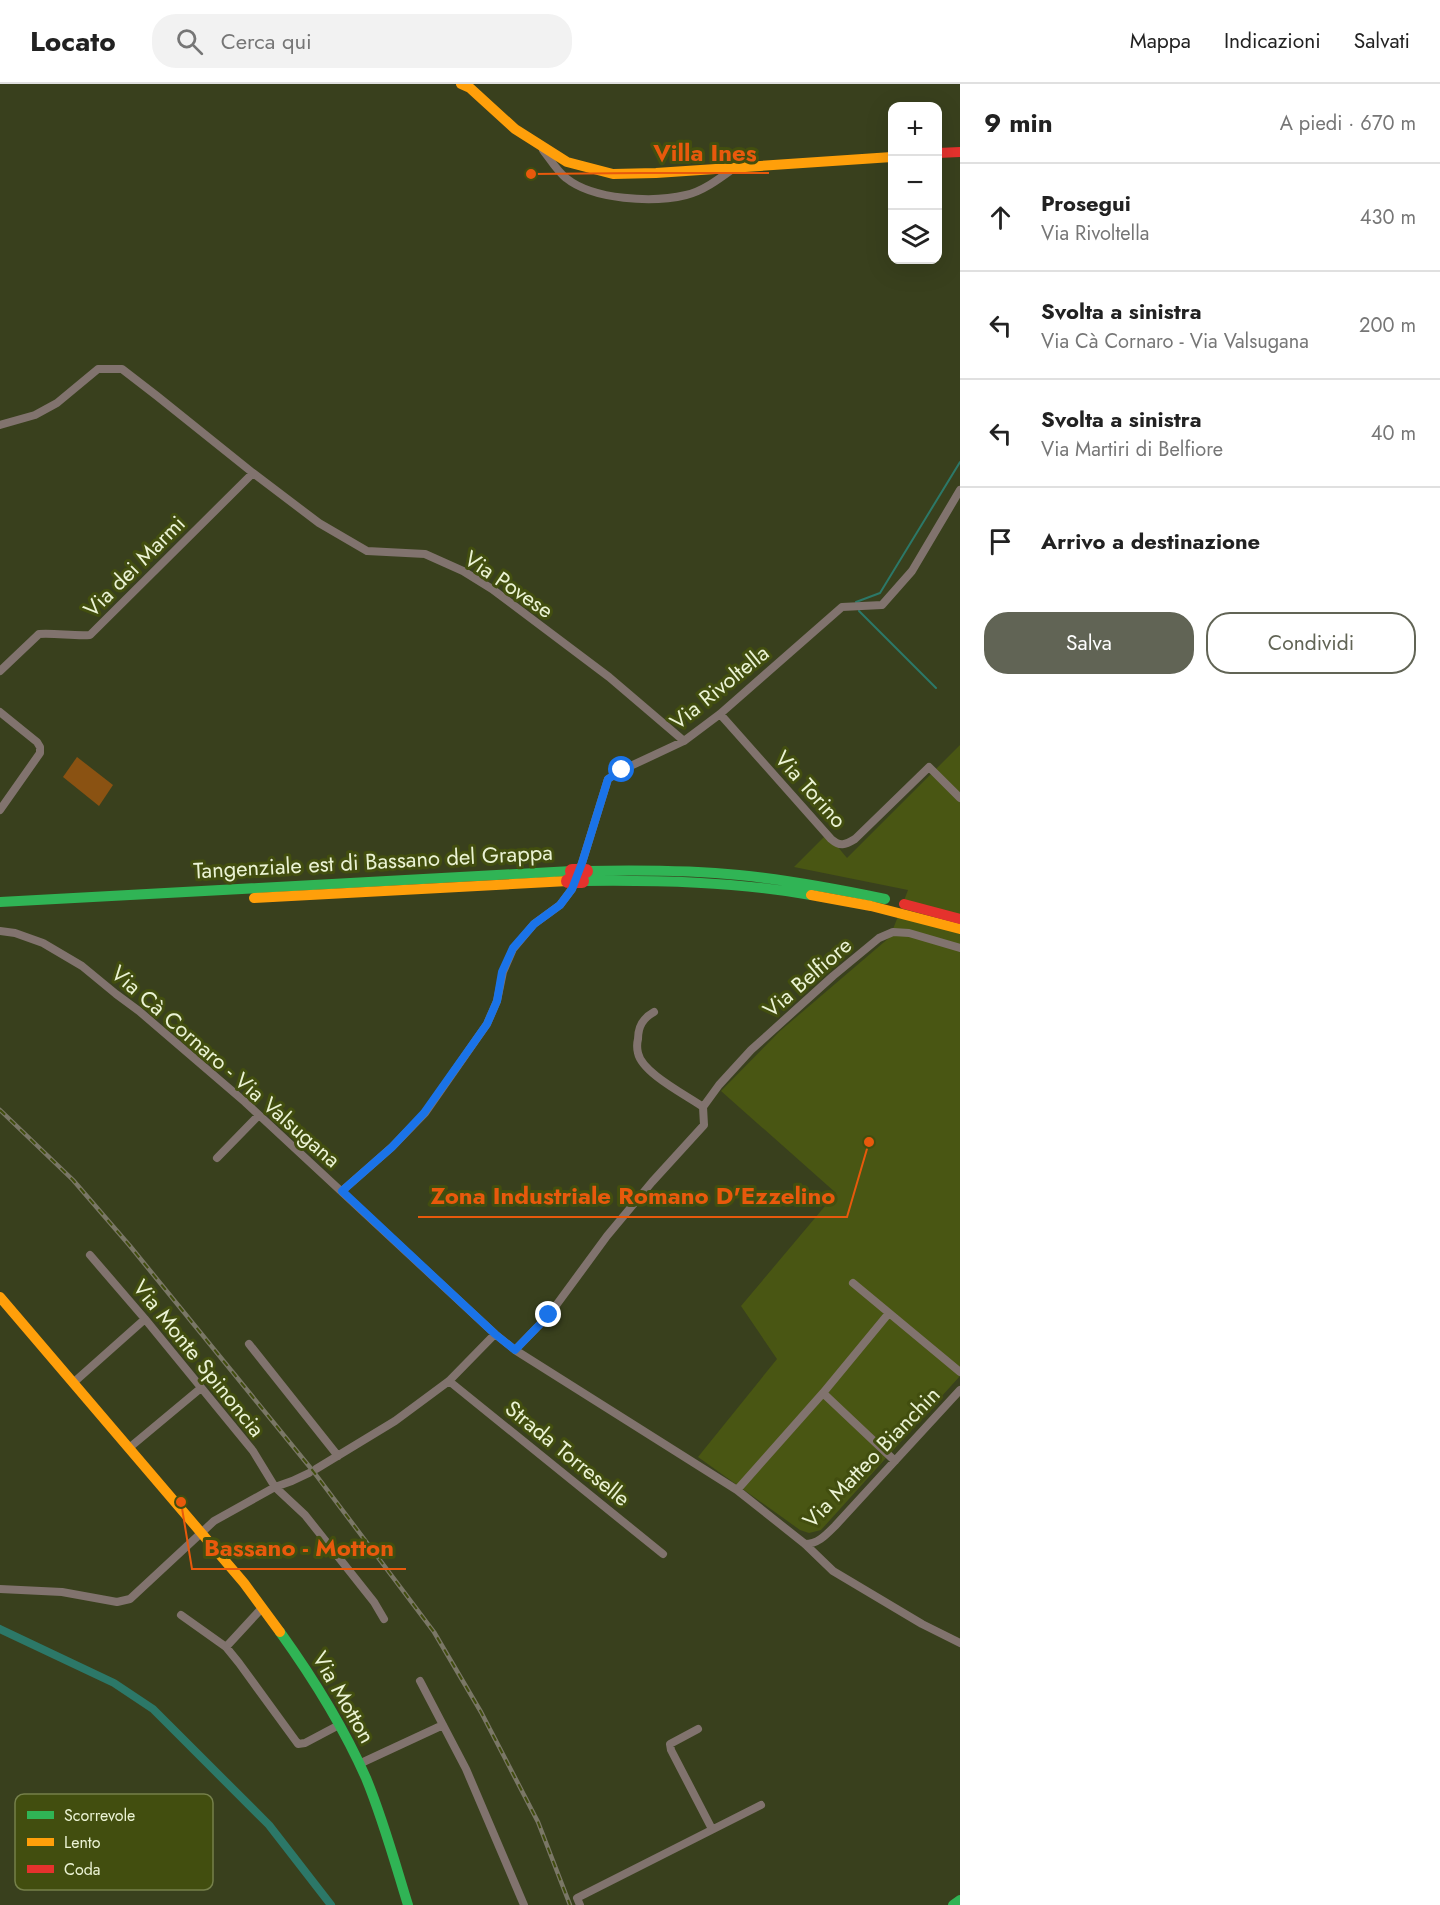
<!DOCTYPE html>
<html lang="it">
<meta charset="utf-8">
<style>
:root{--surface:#fff;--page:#f2f2f2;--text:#222;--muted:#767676;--line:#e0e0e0;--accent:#616455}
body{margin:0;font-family:Jost,sans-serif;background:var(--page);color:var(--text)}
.controls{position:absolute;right:18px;top:18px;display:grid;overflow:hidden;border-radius:12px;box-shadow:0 6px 24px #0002}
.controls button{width:54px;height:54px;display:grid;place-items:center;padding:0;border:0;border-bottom:2px solid var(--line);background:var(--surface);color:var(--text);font:30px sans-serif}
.stop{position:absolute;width:18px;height:18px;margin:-14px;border:4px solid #1a73e8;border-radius:50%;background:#fff}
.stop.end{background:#1a73e8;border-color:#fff;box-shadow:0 2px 6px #0008}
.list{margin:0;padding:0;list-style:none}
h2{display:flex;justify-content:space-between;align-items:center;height:78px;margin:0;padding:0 24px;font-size:26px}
h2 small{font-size:20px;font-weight:400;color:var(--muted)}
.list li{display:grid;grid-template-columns:39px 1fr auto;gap:18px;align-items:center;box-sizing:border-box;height:108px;padding:0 24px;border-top:2px solid var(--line)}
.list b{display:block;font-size:22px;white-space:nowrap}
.list p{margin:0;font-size:20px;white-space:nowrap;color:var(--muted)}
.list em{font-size:20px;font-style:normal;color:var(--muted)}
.actions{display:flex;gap:12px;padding:18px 24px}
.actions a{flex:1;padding:14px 0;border:2px solid var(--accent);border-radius:24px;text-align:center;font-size:21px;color:var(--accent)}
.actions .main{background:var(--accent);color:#fff}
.icon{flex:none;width:33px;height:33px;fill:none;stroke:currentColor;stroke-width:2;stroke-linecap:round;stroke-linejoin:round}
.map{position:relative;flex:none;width:960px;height:1821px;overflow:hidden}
header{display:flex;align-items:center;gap:36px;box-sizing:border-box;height:84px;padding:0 30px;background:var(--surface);border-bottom:2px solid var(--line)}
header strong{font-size:28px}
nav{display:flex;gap:33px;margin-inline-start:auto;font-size:21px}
.search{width:420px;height:54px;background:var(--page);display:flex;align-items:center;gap:15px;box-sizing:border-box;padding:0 21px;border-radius:24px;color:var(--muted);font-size:22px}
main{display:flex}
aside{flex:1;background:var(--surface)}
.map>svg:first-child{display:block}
.built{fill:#495613}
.green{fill:#8a5212}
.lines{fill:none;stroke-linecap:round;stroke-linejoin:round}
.stream{stroke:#2c7868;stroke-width:2}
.canal{stroke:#2c7868;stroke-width:8}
.street{stroke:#81736e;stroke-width:8}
.fast{stroke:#30b455;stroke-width:10}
.slow{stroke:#ff9f0a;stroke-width:10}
.jam{stroke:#e5322d;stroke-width:10}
.rail-casing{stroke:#7a7766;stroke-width:4.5}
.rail{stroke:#424e0f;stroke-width:2;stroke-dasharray:7;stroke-linecap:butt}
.jam-bridge{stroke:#e5322d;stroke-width:14}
.route{stroke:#1a73e8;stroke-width:8}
.labels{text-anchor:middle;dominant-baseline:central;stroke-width:6;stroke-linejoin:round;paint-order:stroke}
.street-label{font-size:22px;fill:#ebf3d4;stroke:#424e0f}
.key{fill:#424e0f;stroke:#75804a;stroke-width:1.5}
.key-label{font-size:16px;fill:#ebf3d4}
.leader{fill:none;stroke:#e8590c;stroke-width:2}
.callout-dot{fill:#e8590c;stroke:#424e0f;stroke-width:2}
.callout-label{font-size:24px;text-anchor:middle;font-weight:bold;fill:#e8590c;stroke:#424e0f;stroke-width:6;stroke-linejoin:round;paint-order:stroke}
</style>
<header>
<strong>Locato</strong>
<div class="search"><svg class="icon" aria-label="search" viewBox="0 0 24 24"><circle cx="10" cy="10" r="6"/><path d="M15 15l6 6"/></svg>Cerca qui</div>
<nav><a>Mappa</a><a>Indicazioni</a><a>Salvati</a></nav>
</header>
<main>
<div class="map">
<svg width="960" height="1821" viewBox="0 0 960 1821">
<rect width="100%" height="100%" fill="#39401d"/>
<path class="built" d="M 960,661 L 960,1292 L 821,1446 L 809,1449 L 800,1446 L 698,1373 L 777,1275 L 741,1222 L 836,1109 L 721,1007 L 780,947 L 890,853 L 908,806 L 794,783 L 827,750 L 847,774 Z"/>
<path class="green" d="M 77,673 L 113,701 L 99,722 L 63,693 Z"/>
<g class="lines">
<path class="stream" d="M 856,518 L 880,509 L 960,378
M 859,527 L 936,604"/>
<path class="canal" d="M 0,1545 L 114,1599 L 153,1625 L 269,1741 L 331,1821"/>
<path class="street" d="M 543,66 C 550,75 557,87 566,94 C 593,116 653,119 686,111 C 703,107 719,95 734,84
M 0,341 L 35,331 L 57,319 L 98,285 L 122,285 L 157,312 L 253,389 L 319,439 L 367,467 L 425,470 L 463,487 L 492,505 L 609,593 L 684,657
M 0,587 L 39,550 C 56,549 73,552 90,551 L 253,389
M 0,628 L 37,658 L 40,663 L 40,669 L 0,726
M 720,630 L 831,755 C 840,763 845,761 855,755 L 929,683 L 960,714
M 0,847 L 15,849 L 43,859 L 82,882 L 116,910 L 139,927 L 245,1018 L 495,1250 L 515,1266 L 737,1406 L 805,1460 L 833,1487 L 922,1540 L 960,1559
M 654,928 C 643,934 638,942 638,955 C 637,959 637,965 638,969 C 642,989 686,1011 703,1023
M 703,1023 L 719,1001 L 751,966 L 833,892 L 879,854 L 893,848 L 909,849 L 960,864
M 217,1074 L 259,1031
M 342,1107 L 392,1063 L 425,1029 L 487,940 L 497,917 L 503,888 L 513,865 L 534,840 L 560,821 L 572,805 L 582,779 L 608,695 L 622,686 L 684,657 L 720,630 L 842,523 L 882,521 L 912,487 L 960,406
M 90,1171 L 145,1235 L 253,1367 L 275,1403 L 305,1431 L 374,1518 L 384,1535
M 853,1199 L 960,1288
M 249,1260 L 338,1372
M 515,1266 L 549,1231 L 607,1152 L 652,1098 L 704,1041 L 703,1023
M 449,1297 L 663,1470
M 73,1299 L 145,1235
M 823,1309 L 895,1377
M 129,1364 L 201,1304
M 316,1385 L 395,1337 L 449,1297 L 495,1250
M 737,1406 L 823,1309 L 889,1229
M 805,1460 C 818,1460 826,1451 835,1442 L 960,1306
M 0,1505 L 62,1508 L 117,1518 L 130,1515 L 214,1437 L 275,1403 L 292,1397 L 309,1389
M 181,1531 L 226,1563 L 239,1579 L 298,1660 L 305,1659 L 339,1641
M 226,1563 L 262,1524
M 420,1597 L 466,1685 L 524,1821
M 698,1645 L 670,1660 L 671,1666 L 712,1745
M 359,1680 L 443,1641
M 580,1821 L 577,1814 L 761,1721"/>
<path class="fast" d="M 586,787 C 637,786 688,786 739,791 C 788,796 837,805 885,815
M 582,797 C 659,796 735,798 811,811
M 0,818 L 572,787
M 280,1548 C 313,1594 343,1642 366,1694 C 383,1735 395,1779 408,1821
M 953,1821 L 960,1816"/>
<path class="slow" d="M 461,0 L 470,4 L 515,45 L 567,78 L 613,90 L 656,89 L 892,73
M 811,811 L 871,822 L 960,845
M 254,814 L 568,797
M 0,1213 L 244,1499 L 280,1548"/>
<path class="jam" d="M 938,69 L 960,68
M 904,820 L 960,835"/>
<g class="rail-casing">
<path id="rail" d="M 0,1026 L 73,1096 L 130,1162 L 313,1387 L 434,1548 L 481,1628 L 538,1738 L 570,1821"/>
</g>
<use href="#rail" class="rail"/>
<path class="jam-bridge" d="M 572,787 L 586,787
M 568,797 L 582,797"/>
</g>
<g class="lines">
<path class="route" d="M 549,1231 L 515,1266 L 495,1250 L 342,1107 L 392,1063 L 424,1029 L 487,940 L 497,917 L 502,888 L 513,864 L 534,840 L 560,821 L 572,805 L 582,779 L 608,695 L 622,686"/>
</g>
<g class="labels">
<g class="street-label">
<text transform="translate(134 482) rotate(-45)">Via dei Marmi</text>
<text transform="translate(509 500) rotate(34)">Via Povese</text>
<text transform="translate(719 603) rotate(-39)">Via Rivoltella</text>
<text transform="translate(811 705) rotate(48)">Via Torino</text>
<text transform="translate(373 777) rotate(-3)">Tangenziale est di Bassano del Grappa</text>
<text transform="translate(807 893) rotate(-41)">Via Belfiore</text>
<text transform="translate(226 982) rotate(41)">Via Cà Cornaro - Via Valsugana</text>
<text transform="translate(199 1274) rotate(51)">Via Monte Spinoncia</text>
<text transform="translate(568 1369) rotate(39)">Strada Torreselle</text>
<text transform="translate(871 1373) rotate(-46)">Via Matteo Bianchin</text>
<text transform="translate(344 1613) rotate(60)">Via Motton</text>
</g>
</g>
<rect x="15" y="1710" width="198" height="96" rx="9" class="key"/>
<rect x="27" y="1727" width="27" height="8" fill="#30b455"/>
<rect x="27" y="1754" width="27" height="8" fill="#ff9f0a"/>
<rect x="27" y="1781" width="27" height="8" fill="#e5322d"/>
<g class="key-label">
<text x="64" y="1737">Scorrevole</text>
<text x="64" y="1764">Lento</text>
<text x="64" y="1791">Coda</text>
</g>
<path class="leader" d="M531 90L641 89H769M869 1058L847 1133H418M181 1418L192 1485H406"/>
<g class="callout-dot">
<circle cx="531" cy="90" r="6"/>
<circle cx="869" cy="1058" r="6"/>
<circle cx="181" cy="1418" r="6"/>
</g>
<g class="callout-label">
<text x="705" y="77">Villa Ines</text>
<text x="633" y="1120">Zona Industriale Romano D'Ezzelino</text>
<text x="299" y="1472">Bassano - Motton</text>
</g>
</svg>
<div class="controls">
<button>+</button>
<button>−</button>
<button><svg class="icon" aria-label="layers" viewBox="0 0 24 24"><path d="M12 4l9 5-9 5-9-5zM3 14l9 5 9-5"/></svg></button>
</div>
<div class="stop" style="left:622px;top:686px"></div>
<div class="stop end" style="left:549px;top:1231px"></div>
</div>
<aside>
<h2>9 min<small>A piedi · 670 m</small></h2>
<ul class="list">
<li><svg class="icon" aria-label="ahead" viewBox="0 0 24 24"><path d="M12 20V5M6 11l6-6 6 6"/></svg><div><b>Prosegui</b><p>Via Rivoltella</p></div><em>430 m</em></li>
<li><svg class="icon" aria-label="left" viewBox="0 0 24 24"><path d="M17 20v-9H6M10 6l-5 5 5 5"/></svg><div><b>Svolta a sinistra</b><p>Via Cà Cornaro - Via Valsugana</p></div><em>200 m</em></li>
<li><svg class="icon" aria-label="left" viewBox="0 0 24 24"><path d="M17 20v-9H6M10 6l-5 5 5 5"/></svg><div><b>Svolta a sinistra</b><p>Via Martiri di Belfiore</p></div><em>40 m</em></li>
<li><svg class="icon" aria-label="arrive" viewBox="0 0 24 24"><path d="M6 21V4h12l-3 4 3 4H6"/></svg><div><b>Arrivo a destinazione</b></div></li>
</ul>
<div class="actions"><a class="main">Salva</a><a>Condividi</a></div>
</aside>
</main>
